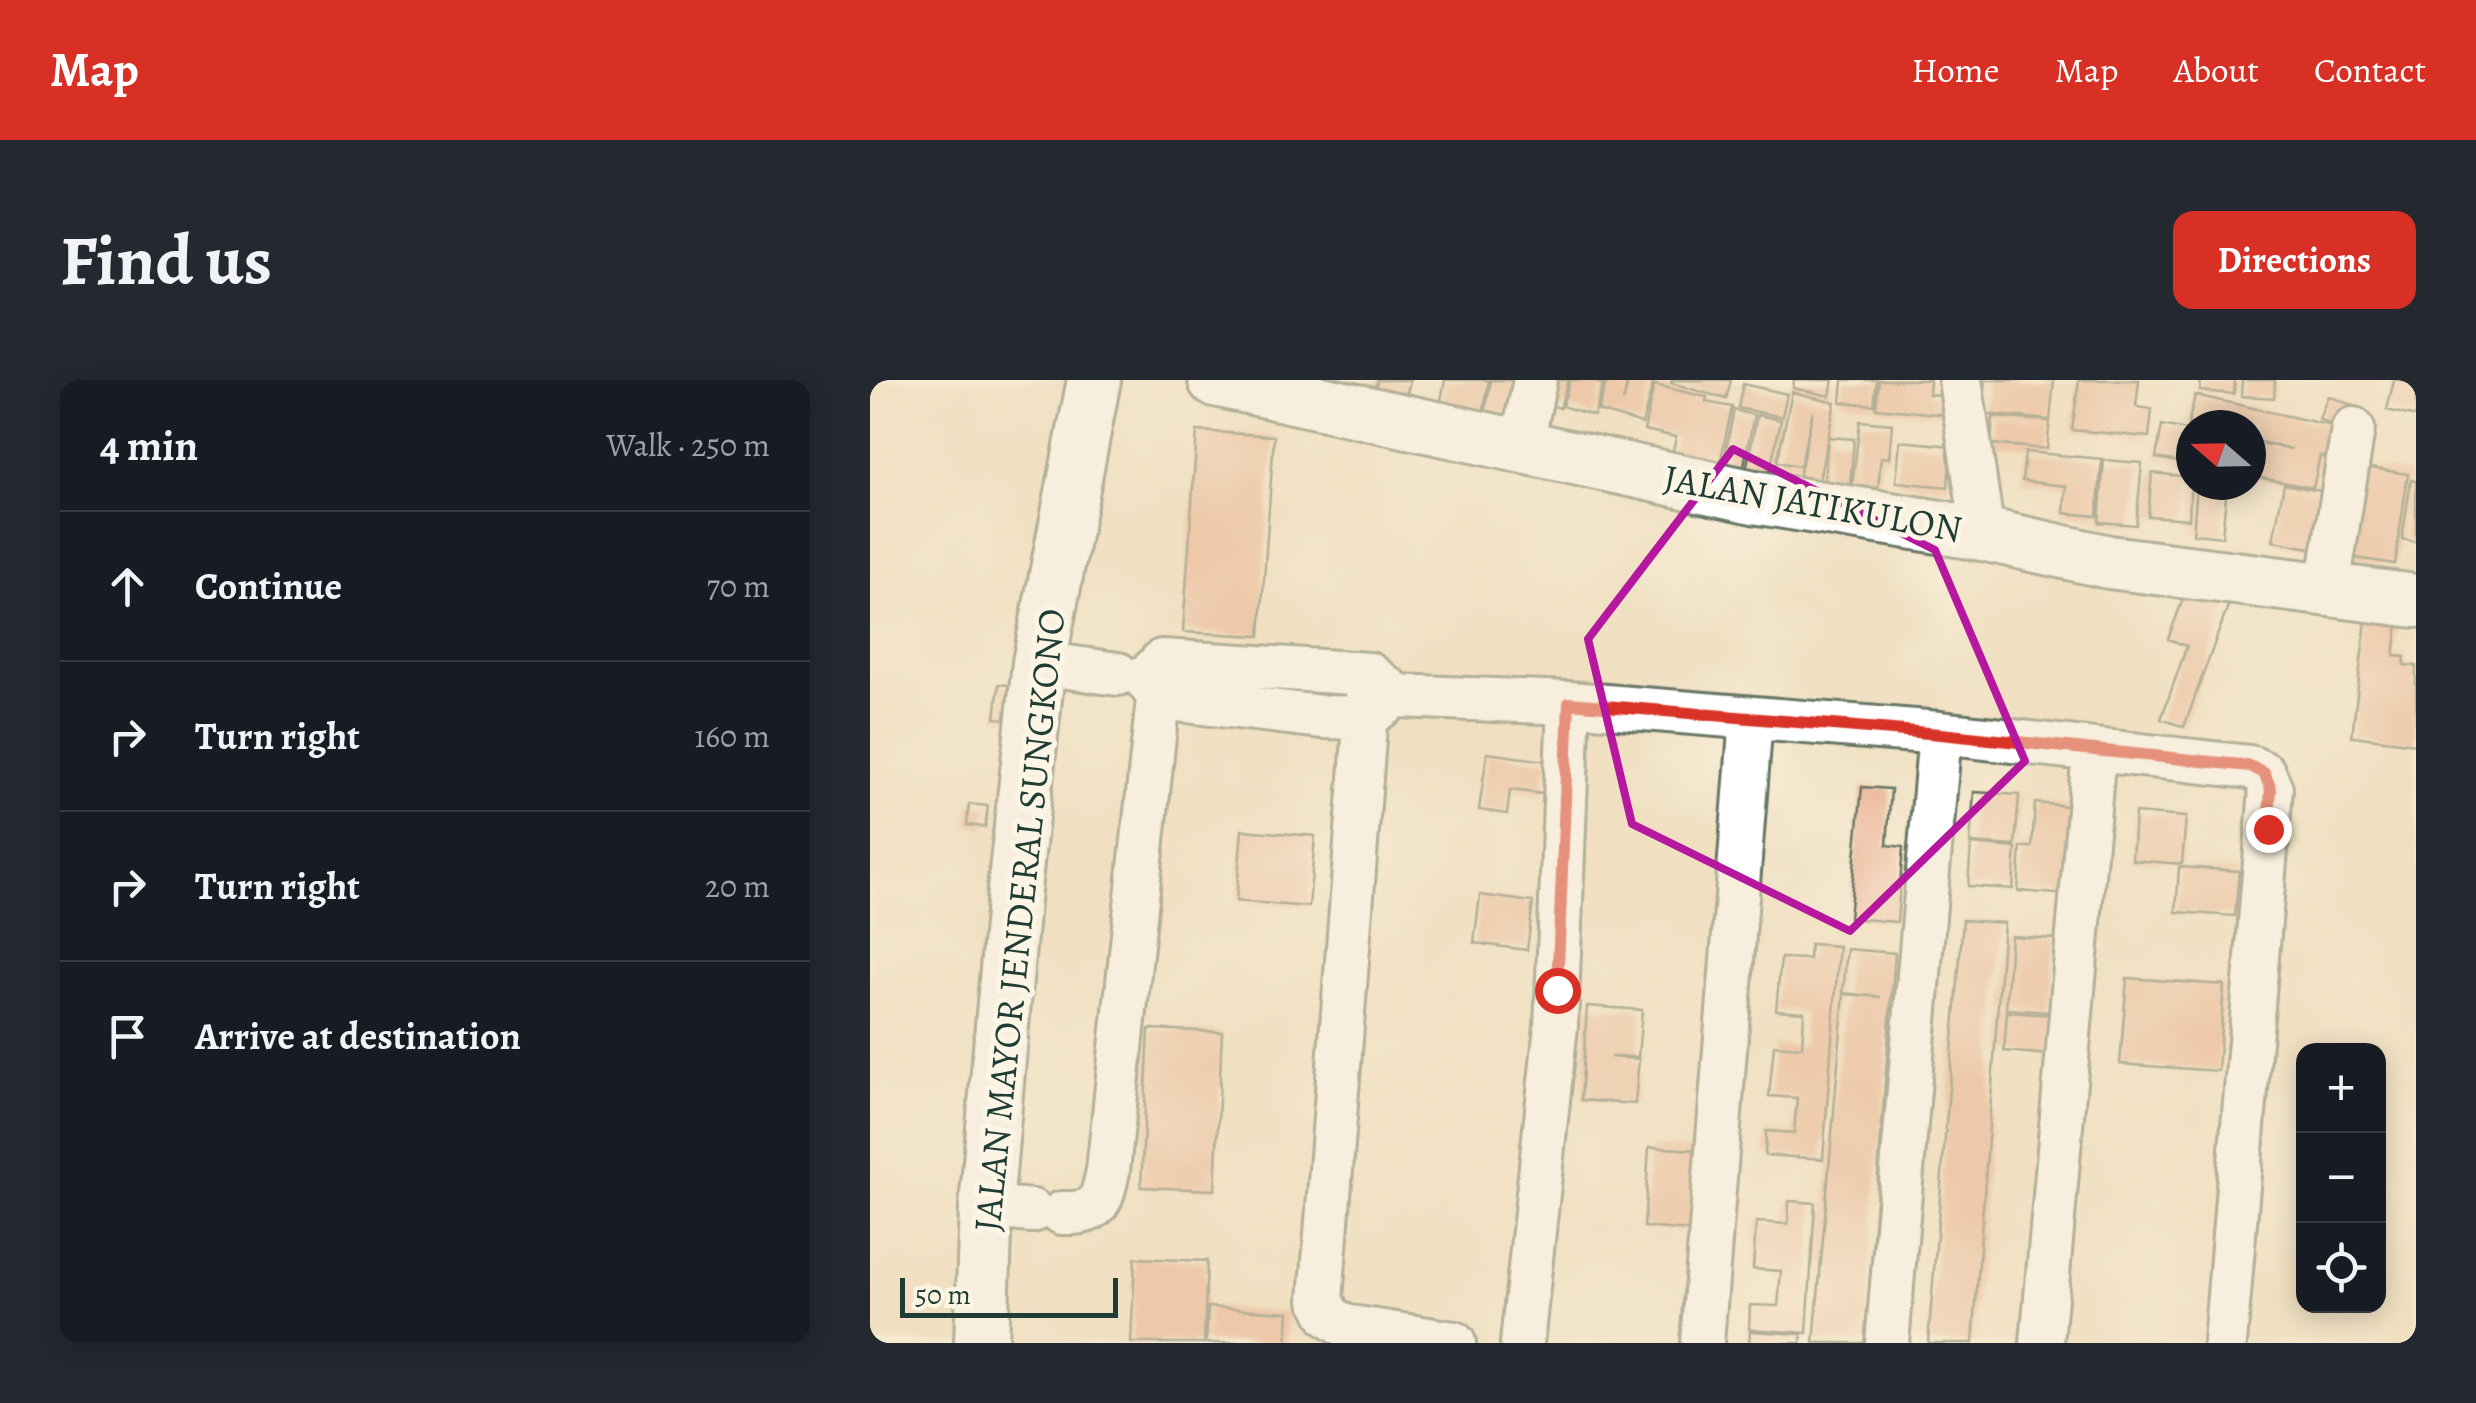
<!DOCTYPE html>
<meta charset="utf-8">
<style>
:root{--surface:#171b24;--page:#242831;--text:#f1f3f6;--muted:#9ea1a6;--line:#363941;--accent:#d93025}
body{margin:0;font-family:Alegreya,serif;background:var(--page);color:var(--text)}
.controls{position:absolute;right:30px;bottom:30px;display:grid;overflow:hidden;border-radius:20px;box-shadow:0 5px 25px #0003}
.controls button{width:90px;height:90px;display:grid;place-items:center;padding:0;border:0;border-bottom:2px solid var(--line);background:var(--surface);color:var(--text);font:50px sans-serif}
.compass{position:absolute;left:1306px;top:30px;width:90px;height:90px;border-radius:50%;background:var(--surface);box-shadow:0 5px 25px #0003;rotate:290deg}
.scale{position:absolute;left:30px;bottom:25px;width:218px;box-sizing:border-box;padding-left:10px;border:5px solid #1f3d34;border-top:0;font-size:28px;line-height:35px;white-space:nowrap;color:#1f3d34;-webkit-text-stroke:8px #fcf5e5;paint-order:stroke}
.stop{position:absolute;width:30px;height:30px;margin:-22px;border:8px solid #d93025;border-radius:50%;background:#fff}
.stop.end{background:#d93025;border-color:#fff;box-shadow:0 2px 10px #0008}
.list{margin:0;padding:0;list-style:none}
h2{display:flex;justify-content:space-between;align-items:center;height:130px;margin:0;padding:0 40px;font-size:42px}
h2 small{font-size:32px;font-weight:400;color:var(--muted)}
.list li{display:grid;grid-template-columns:65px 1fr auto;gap:30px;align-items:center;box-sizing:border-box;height:150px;padding:0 40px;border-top:2px solid var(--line)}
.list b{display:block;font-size:38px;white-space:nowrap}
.list em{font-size:32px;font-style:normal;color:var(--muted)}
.icon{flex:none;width:55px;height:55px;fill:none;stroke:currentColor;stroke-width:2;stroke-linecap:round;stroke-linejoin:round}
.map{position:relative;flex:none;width:1546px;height:963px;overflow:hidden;border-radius:20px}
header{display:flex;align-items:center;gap:60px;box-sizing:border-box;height:140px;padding:0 50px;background:var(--accent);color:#fff}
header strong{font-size:48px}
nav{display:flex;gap:55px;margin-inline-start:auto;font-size:35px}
.intro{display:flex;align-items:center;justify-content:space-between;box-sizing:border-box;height:240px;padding:0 60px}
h1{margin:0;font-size:70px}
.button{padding:25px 45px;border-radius:20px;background:var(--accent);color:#fff;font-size:35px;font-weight:700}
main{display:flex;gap:60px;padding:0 60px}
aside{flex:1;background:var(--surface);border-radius:20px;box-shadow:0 5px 25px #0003}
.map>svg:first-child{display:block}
.building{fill:#e9ad8d}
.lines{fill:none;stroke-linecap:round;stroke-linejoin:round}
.minor-casing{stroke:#687665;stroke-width:48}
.major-casing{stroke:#687665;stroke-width:58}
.minor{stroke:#fff;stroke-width:42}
.major{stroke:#fff;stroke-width:52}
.route{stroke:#d93025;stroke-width:12}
.marked{fill:none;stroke:#b5179e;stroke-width:8;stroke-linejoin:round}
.labels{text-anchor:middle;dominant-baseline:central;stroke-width:10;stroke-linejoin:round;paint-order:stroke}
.street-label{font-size:38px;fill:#1f3d34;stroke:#fcf5e5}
</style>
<header>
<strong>Map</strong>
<nav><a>Home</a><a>Map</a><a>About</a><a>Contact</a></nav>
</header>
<div class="intro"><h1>Find us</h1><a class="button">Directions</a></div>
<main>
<aside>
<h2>4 min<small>Walk · 250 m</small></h2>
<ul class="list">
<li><svg class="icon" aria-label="ahead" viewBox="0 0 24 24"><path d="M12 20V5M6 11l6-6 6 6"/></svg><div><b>Continue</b></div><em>70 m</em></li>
<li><svg class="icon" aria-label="right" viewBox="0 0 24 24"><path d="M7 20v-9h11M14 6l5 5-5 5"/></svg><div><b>Turn right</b></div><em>160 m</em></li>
<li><svg class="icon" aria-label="right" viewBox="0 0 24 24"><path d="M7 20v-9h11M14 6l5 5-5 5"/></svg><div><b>Turn right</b></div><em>20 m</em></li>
<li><svg class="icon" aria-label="arrive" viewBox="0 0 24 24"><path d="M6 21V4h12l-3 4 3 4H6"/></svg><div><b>Arrive at destination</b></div></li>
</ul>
</aside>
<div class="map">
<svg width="1546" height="963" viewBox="0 0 1546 963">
<rect width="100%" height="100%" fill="#fcf5e5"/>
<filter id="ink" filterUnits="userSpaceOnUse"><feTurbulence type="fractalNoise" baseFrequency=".01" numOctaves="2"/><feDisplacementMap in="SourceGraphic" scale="20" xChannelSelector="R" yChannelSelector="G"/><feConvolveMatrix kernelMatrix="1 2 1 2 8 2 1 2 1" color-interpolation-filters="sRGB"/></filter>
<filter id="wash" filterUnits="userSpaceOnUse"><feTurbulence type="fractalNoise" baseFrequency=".0048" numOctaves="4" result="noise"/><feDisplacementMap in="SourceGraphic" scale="40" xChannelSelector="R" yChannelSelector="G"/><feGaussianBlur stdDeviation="2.25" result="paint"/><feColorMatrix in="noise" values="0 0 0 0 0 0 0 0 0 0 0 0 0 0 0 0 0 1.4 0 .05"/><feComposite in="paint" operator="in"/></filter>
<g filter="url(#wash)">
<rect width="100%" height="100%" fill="#f0e0c1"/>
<g id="blocks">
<path class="building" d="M 507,0 L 540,0 L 536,17 L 505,11 Z
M 575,0 L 619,0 L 613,34 L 570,26 Z
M 621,0 L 652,0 L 643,49 L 613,44 Z
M 668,0 L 698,0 L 690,28 L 663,20 Z
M 700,0 L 722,0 L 733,5 L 724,36 L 692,26 Z
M 737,0 L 758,0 L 753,22 L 759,0 L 784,0 L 772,44 L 728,31 Z
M 802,0 L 861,0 L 856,19 L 801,3 Z
M 924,0 L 963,0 L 960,16 L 923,8 Z
M 973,0 L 1007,0 L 1004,25 L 971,22 Z
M 1009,0 L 1060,0 L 1059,14 L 1078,16 L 1077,35 L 1006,28 Z
M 1116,0 L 1184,0 L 1180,40 L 1113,34 Z
M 1209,0 L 1269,0 L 1266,27 L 1282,29 L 1279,57 L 1202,50 Z
M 1331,0 L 1365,0 L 1364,14 L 1330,11 Z
M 1372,0 L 1405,0 L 1404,18 L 1371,16 Z
M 1524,0 L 1546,0 L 1546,37 L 1517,30 Z
M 873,4 L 917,14 L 912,37 L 868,28 Z
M 784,5 L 837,17 L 836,22 L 862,27 L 850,83 L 802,75 L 806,57 L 774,50 Z
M 922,12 L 965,22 L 948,105 L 928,101 L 943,31 L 930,86 L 907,82 Z
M 1325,15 L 1462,46 L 1455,77 L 1450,76 L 1443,108 L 1381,96 L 1381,62 L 1422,69 L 1381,60 L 1381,45 L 1318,45 Z
M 1458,16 L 1481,25 L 1471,49 L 1449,39 Z
M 864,30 L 884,35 L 873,90 L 853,85 Z
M 887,35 L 911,40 L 899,94 L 876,90 Z
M 1123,37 L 1180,41 L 1177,69 L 1121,64 Z
M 990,41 L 1022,44 L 1019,78 L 1011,77 L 1008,108 L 982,106 Z
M 1292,45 L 1321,51 L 1321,84 L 1286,78 Z
M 327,51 L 404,56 L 390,256 L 313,252 Z
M 958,57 L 984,59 L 980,106 L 954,104 Z
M 1030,61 L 1081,66 L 1078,107 L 1026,102 Z
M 1155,72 L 1232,79 L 1227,136 L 1194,133 L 1196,106 L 1152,101 Z
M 1234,80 L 1272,83 L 1266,145 L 1229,142 Z
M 1481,85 L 1538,94 L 1525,184 L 1466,175 Z
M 1282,93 L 1321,97 L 1319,139 L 1278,136 Z
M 1541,100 L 1546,101 L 1546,162 L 1532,159 Z
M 1414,104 L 1466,114 L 1455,171 L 1403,161 Z
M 1327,105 L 1357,105 L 1352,157 L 1323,154 Z
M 1319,203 L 1361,218 L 1314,347 L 1291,339 L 1317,266 L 1298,259 Z
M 1496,240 L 1528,244 L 1524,276 L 1535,277 L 1534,285 L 1546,286 L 1546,364 L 1482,356 Z
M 129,304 L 159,308 L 155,341 L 125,338 Z
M 617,373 L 677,381 L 673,414 L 640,410 L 637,434 L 609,430 Z
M 992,407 L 1021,409 L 1017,465 L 1033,467 L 1027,542 L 979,538 Z
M 1104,412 L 1149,415 L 1145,466 L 1100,463 Z
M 1165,423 L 1206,427 L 1200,515 L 1148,511 L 1151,467 L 1162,467 Z
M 99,424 L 118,426 L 115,447 L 97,445 Z
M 1265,433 L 1316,437 L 1312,484 L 1262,480 Z
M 372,450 L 445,456 L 439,527 L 366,521 Z
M 1101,464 L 1146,468 L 1143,509 L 1098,506 Z
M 1309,487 L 1369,491 L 1365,536 L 1306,532 Z
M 610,515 L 663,522 L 657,570 L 604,563 Z
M 1093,540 L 1134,543 L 1103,963 L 1058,963 Z
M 1141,556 L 1185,559 L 1179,632 L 1136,629 Z
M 940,564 L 969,566 L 953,779 L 895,775 L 896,751 L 924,753 L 927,718 L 899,716 L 904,665 L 932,667 L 934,632 L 906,630 L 911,578 L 939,579 Z
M 977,569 L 1025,573 L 995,963 L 944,963 L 974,614 L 1011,617 L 973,613 Z
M 1257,598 L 1354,605 L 1348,691 L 1250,684 Z
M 717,626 L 772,630 L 768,677 L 740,677 L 769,679 L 765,724 L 711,720 Z
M 1137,632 L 1184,635 L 1181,675 L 1134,671 Z
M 279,649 L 352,652 L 345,810 L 271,807 Z
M 779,767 L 826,770 L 820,851 L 774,847 Z
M 919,821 L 945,823 L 937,953 L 879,949 L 880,925 L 908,926 L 911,891 L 883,889 L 886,842 L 918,844 Z
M 265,878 L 337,881 L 334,963 L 261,963 Z
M 338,927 L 419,932 L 417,963 L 336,963 Z
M 880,951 L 932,954 L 931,963 L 879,963 Z"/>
</g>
</g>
<g filter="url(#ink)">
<use href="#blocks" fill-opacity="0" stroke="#687665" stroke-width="2.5"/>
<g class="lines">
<g class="minor-casing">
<path id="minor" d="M 1090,0 L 1113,154
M 652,64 L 665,0
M 1458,207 L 1483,49
M 169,283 L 248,294
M 499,294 L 451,920 L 459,936 L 474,946 L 584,963
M 274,297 L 290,318 L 452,337 L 494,338 L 515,324
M 277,297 L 292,281 L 499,294 L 528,316 L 699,323 L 1070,353 L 1380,387 L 1394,393 L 1401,409 L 1355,963
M 116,827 L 162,831
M 192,833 C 229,834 231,823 238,791 L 292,281
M 652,963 L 686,646 L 699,323
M 832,963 L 881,338
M 1017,963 L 1070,353
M 1172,963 L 1224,372"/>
</g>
<g class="major-casing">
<path id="major" d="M 345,0 L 884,117 L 1113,154 L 1239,182 L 1546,221
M 111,963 L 116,827 L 144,510 L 169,283 L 224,0"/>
</g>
<use href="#minor" class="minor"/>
<use href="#major" class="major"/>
</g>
</g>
<g class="lines" filter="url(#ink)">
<path class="route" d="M 687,610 L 699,323 L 1070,354 L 1380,386 L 1394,393 L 1401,409 L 1398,449"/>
</g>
<path d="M0 0H1546V963H0ZM 863,69 L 1065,170 L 1155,381 L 980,551 L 762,444 L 718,259 Z" fill="#f0e0c1" fill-opacity=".55" fill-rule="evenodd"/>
<path class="marked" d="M 863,69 L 1065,170 L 1155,381 L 980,551 L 762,444 L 718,259 Z"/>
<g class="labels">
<g class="street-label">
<text transform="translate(943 123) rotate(10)">JALAN JATIKULON</text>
<text transform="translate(149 540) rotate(-84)">JALAN MAYOR JENDERAL SUNGKONO</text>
</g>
</g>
</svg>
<div class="controls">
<button>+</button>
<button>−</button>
<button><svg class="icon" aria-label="locate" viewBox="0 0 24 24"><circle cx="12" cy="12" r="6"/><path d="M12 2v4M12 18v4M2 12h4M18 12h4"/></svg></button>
</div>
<svg class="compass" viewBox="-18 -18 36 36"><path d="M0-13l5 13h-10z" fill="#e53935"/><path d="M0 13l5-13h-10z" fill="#9ea1a6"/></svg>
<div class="scale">50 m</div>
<div class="stop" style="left:687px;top:610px"></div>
<div class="stop end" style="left:1398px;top:449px"></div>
</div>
</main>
